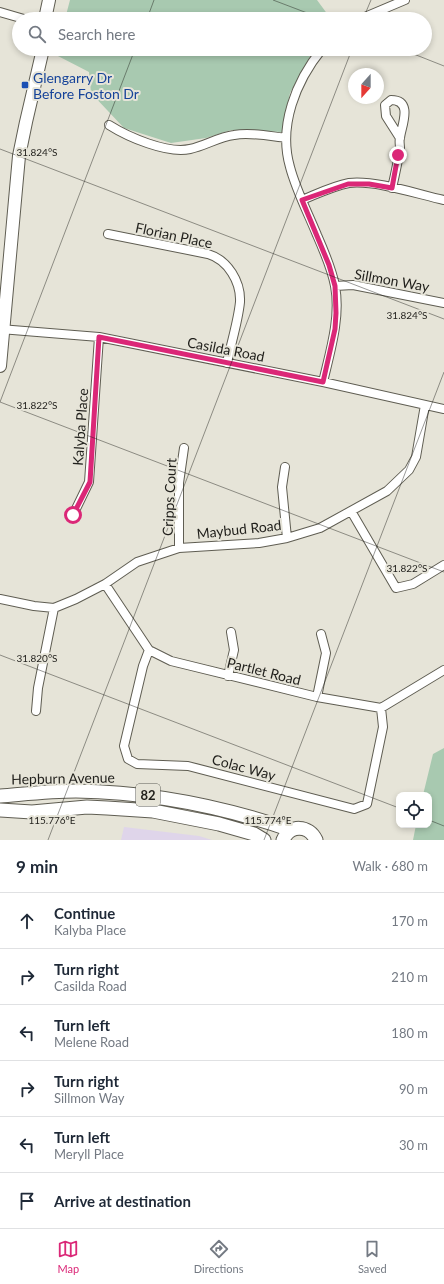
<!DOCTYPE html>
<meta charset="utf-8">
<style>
:root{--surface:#fff;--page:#f2f2f3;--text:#1f2937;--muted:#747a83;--line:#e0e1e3;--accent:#db2777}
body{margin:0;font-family:Lato,sans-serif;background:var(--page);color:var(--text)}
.controls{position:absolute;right:12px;bottom:12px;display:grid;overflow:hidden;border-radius:8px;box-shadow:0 2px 6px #0003}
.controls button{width:36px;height:36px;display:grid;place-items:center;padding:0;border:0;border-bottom:1px solid var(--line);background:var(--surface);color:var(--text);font:20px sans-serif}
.compass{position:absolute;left:348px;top:68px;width:36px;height:36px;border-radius:50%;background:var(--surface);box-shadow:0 2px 6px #0003;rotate:201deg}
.stop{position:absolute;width:12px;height:12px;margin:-9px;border:3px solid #db2777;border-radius:50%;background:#fff}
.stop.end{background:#db2777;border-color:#fff;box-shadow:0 1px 4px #0008}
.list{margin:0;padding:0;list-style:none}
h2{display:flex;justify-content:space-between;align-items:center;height:52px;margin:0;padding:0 16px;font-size:17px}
h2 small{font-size:13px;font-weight:400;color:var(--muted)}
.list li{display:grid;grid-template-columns:26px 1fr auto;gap:12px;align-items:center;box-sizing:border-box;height:56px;padding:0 16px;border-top:1px solid var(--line)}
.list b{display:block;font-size:15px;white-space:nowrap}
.list p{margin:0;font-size:13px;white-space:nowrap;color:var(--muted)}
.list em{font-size:13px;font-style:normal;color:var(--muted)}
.icon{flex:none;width:22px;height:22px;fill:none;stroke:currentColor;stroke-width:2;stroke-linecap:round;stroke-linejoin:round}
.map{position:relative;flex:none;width:444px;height:840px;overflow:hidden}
.search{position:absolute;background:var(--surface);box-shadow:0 2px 6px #0003;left:12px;right:12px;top:12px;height:44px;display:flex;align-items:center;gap:10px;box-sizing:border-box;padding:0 14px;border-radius:22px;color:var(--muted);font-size:15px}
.sheet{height:388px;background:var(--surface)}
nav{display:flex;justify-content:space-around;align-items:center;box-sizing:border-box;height:56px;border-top:1px solid var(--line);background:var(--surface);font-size:11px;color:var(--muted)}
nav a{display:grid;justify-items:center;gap:2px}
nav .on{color:var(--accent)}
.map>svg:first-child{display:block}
.commercial{fill:#dfd5ea}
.green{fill:#a8c9b0}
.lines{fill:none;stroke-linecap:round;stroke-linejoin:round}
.street-casing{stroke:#5f5d52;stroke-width:10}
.secondary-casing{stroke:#5f5d52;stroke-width:14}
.primary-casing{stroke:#5f5d52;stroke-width:15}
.street{stroke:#fff;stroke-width:8}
.secondary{stroke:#fff;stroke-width:12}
.primary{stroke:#fff;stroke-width:13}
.route{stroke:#db2777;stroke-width:5}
.ticks{fill:none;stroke:#201f1b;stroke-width:1;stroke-opacity:0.45}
.transit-dot{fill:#1a4fb4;stroke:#e6e4d8;stroke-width:1.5}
.labels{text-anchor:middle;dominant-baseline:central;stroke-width:4;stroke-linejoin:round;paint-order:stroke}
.shield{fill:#e6e4d8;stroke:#5b5a54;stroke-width:1}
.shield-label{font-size:13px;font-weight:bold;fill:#201f1b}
.transit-label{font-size:14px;fill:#164399;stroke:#e6e4d8;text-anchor:start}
.street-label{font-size:14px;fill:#201f1b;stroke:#e6e4d8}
.ticks-label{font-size:10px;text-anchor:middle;fill:#201f1b;stroke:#e6e4d8;stroke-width:4;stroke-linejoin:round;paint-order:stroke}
</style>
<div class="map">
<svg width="444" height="840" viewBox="0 0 444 840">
<rect width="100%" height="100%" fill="#e6e4d8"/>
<path class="commercial" d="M 124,827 L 199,836 L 212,840 L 121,840 Z"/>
<path class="green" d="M 70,0 L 317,0 L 331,19 L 65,19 Z
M 58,49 L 314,49 L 290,93 L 282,132 L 231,130 L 206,138 L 171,143 L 124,128 L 91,93 L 89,72 L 56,55 Z
M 444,748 L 444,840 L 413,840 L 416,825 L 429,825 L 429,795 L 423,795 L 433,754 Z"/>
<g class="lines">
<g class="street-casing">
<path id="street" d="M 0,12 L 24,19
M 360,19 L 405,0
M 322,49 C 296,81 278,126 290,167 C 296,190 308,213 317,235 C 324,251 332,269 335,286 C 341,317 330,352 323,382
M 109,125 C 128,137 167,154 190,149 C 205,146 218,137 234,135 C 250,132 269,136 286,138
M 392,188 C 395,175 398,161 400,148 C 400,145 399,141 400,138 C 401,127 414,100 391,100 L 385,105 L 386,116 L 400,138
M 302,200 C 317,194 333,186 349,183 C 376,180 417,194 444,200
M 108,234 L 208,254 C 228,260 241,282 240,302 C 238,322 231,343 227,363
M 335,286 L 353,285 L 444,303
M 0,329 L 99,337 L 323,382 L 444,409
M 285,467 L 282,487 L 287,538
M 351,511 L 396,588 L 413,584 L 444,565
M 73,515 L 89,482 L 99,337
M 179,548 L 179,483 L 184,448
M 105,584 L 149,650 L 171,661 L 317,697 L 381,708 L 444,670
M 0,599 L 34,606 L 54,608 L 76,599 L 105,584 L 137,562 L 179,548 L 259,543 L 287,538 L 320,528 L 387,491 L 409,470 L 416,457 L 425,405
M 149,650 L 143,666 L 124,746 L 128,759 L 137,764 L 188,766 L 354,809 L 367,804 L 383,727 L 381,708
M 228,676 L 234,650 L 231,632
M 317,697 L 326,653 L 321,634
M 36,711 L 38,688 L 54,608"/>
</g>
<g class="secondary-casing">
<path id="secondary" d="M 45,19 L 49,0
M 0,366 L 19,156 L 26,122 L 43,49"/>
</g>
<g class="primary-casing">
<path id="primary" d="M 0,796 C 25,794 51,791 76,791 C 150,792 221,806 291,830
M 0,810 L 32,812 L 87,807 L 107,808 L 153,811 L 219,824 L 254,834 L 264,840
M 283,840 C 290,824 309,825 316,840"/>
</g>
<use href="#street" class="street"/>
<use href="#secondary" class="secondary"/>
<use href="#primary" class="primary"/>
</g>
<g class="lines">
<path class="route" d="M 73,515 L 90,482 L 99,337 L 323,382 L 335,329 L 336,313 L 335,286 L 329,265 L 302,200 L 348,184 L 369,184 L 392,188 L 398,155"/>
</g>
<path class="ticks" d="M 273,0 L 323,19M 147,19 L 154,0M 363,19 L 371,0M 401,49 L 444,66M 0,149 L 444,319M 0,402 L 135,49M 0,402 L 444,572M 0,655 L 399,808M 429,820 L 444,826M 48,840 L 352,49M 264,840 L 444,372"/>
<rect class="transit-dot" x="21" y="81" width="8" height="8" rx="2"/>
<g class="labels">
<rect class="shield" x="136" y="784" width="24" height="22" rx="3"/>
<g class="shield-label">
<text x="148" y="795">82</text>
</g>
<g class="transit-label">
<text x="33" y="77">Glengarry Dr<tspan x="33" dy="16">Before Foston Dr</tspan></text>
</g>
<g class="street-label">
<text transform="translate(174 235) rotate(12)">Florian Place</text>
<text transform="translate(392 280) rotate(10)">Sillmon Way</text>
<text transform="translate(226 349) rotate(11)">Casilda Road</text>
<text transform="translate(80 427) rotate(-86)">Kalyba Place</text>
<text transform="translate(169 497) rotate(-87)">Cripps Court</text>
<text transform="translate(239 529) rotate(-6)">Maybud Road</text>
<text transform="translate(264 671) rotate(14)">Partlet Road</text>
<text transform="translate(244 767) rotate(15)">Colac Way</text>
<text transform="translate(63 778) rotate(-1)">Hepburn Avenue</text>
</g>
</g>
<g class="ticks-label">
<text x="37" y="156">31.824°S</text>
<text x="407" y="319">31.824°S</text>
<text x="37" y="409">31.822°S</text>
<text x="407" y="572">31.822°S</text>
<text x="37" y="662">31.820°S</text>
<text x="52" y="824">115.776°E</text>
<text x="268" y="824">115.774°E</text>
</g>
</svg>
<div class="controls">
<button><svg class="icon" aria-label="locate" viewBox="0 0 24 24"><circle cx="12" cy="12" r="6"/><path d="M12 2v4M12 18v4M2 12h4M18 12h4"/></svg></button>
</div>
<svg class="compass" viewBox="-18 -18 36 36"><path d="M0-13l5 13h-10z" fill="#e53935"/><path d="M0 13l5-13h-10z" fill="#747a83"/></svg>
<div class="stop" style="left:73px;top:515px"></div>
<div class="stop end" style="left:398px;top:155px"></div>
<div class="search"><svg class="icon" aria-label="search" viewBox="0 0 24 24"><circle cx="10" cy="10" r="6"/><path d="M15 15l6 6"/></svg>Search here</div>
</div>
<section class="sheet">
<h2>9 min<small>Walk · 680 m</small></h2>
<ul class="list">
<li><svg class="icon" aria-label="ahead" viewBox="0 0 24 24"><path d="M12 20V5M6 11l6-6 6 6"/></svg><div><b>Continue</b><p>Kalyba Place</p></div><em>170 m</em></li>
<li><svg class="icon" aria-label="right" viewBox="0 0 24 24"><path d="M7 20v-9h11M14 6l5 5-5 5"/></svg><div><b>Turn right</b><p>Casilda Road</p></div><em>210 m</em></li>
<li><svg class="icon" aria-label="left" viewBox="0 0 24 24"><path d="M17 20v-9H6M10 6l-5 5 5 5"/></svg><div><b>Turn left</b><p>Melene Road</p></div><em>180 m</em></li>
<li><svg class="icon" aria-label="right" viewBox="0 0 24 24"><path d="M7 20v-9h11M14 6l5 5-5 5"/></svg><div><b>Turn right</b><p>Sillmon Way</p></div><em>90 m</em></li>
<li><svg class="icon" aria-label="left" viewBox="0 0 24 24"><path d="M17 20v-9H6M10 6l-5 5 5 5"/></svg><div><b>Turn left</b><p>Meryll Place</p></div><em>30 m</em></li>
<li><svg class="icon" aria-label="arrive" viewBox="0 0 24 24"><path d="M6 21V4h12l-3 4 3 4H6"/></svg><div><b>Arrive at destination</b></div></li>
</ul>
</section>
<nav>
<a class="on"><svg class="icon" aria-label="map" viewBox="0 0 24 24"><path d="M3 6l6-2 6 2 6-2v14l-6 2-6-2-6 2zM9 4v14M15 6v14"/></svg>Map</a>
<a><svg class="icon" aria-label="directions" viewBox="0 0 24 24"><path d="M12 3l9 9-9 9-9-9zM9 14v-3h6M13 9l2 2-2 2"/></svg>Directions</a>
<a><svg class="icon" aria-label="saved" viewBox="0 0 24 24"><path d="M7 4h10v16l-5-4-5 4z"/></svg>Saved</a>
</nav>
